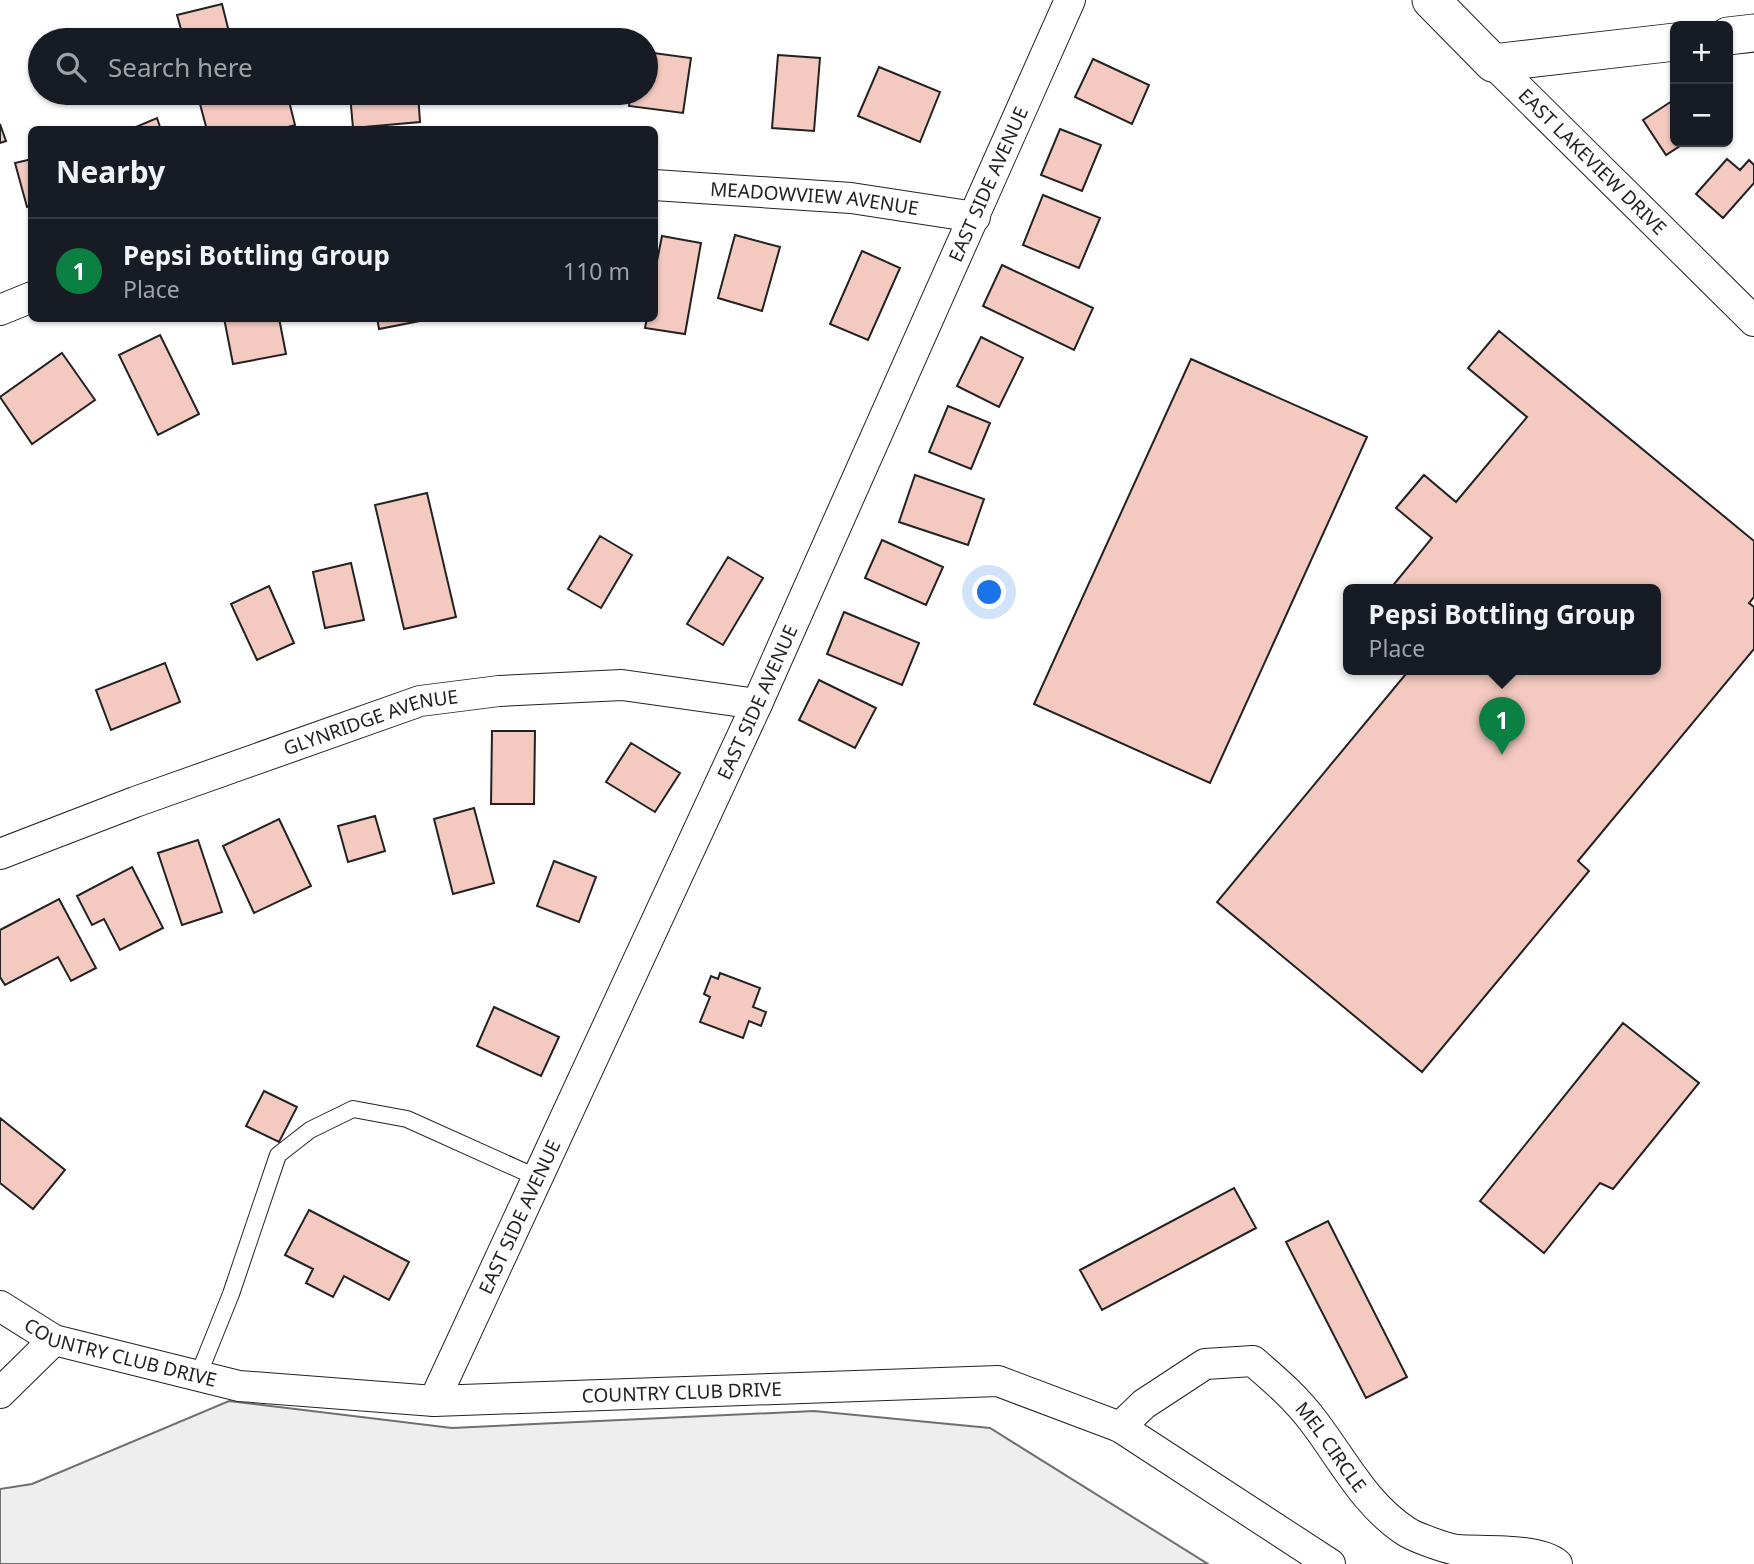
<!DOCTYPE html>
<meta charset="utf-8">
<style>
:root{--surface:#171b24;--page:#20242c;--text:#f1f3f6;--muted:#9ea1a6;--line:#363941;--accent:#0b8043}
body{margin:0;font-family:"Noto Sans",sans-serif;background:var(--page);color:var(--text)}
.controls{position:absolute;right:21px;top:21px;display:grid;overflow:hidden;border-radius:10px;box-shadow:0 2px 5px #0004}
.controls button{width:63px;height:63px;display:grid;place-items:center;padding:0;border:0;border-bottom:2px solid var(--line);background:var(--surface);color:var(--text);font:35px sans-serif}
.you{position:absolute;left:990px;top:593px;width:24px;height:24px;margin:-18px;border:5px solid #fff;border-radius:50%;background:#1a73e8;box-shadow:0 0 0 10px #1a73e833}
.badge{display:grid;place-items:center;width:46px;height:46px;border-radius:50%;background:var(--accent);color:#fff;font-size:23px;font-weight:700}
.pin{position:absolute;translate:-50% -58px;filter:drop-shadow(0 2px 4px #0008)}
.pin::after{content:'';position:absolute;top:37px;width:24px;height:21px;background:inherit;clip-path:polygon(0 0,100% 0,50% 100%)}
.popup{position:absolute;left:1343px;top:584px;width:318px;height:91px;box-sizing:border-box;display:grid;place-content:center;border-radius:10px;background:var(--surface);filter:drop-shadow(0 2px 5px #0005);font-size:23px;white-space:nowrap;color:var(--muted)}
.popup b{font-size:26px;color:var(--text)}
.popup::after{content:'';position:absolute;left:50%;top:100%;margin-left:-14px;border:14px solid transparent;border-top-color:var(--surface)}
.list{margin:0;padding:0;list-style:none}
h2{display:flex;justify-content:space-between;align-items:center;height:91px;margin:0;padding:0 28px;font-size:30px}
h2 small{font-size:23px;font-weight:400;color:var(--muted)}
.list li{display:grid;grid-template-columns:46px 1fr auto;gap:21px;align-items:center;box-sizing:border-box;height:105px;padding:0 28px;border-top:2px solid var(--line)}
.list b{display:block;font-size:26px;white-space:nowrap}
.list p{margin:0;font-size:23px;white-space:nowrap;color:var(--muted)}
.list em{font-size:23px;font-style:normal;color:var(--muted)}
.icon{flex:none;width:38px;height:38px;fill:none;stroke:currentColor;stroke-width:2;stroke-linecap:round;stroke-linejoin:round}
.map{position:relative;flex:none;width:1754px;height:1564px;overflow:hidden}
.search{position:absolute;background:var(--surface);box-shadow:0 2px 5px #0004;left:28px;top:28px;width:630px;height:77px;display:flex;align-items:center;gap:18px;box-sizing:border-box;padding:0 24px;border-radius:38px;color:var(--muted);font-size:26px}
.panel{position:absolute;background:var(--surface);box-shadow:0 2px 5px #0004;left:28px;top:126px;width:630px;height:196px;border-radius:10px}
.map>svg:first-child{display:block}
.green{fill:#eee;stroke:#6f6f6f;stroke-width:2}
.building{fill:#f3c9c0;stroke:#222;stroke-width:2}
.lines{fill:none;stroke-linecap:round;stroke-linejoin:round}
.service-casing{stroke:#222;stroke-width:18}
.minor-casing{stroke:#222;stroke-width:32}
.tertiary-casing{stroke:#222;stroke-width:39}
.service{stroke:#fff;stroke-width:16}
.minor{stroke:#fff;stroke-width:30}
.tertiary{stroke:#fff;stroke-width:37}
.labels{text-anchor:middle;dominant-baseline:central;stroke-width:5;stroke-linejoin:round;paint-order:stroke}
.street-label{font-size:19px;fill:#222;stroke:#fff}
</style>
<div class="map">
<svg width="1754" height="1564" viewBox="0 0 1754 1564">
<rect width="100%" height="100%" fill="#fff"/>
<path class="green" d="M 229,1401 L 452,1428 L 814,1411 L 990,1428 L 1208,1564 L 0,1564 L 0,1489 L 32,1484 Z"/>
<path class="building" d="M 222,4 L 231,40 L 184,40 L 177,15 Z
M 646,52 L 691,58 L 683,113 L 629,106 L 631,93 L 646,93 Z
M 778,55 L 820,58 L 814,131 L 772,128 Z
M 1093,59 L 1149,85 L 1132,124 L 1075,97 Z
M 879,67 L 940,92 L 920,142 L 858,116 Z
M 197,93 L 287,93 L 295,125 L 278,130 L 207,130 Z
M 364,93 L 418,93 L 420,122 L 353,128 L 350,94 Z
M 531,93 L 608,93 L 608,104 L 531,104 Z
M 1675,99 L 1675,142 L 1686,142 L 1666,155 L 1643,120 Z
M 157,118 L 161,130 L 129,130 Z
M 0,124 L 6,141 L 0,143 Z
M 1060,129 L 1101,145 L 1082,191 L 1041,175 Z
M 32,159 L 32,205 L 27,207 L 15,163 Z
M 1727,159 L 1740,170 L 1749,160 L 1754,165 L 1754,183 L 1723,218 L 1696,194 Z
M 1043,195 L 1100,218 L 1079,268 L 1023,245 Z
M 735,235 L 780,247 L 762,311 L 718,298 Z
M 662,236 L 701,243 L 685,334 L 645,328 L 647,318 L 654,318 L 654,276 Z
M 862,251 L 900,268 L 868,340 L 830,324 Z
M 1002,265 L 1093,308 L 1074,350 L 983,306 Z
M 224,318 L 279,318 L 286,354 L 233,364 Z
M 377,318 L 435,318 L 379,329 Z
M 1499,331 L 1754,541 L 1754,597 L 1749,603 L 1754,607 L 1754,649 L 1578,861 L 1589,871 L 1422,1072 L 1217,902 L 1410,669 L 1656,669 L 1656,589 L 1390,589 L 1432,538 L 1396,508 L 1424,475 L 1456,502 L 1527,417 L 1468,368 Z
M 160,335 L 199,414 L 158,435 L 119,355 Z
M 981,337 L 1023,358 L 999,407 L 957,386 Z
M 62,353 L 95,400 L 32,444 L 0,397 Z
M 1191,359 L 1367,437 L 1210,783 L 1034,704 Z
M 948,406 L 990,423 L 971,469 L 929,452 Z
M 915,475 L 984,499 L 968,545 L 899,522 Z
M 427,493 L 456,617 L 404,629 L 375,505 Z
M 600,536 L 632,555 L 601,608 L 568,589 Z
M 882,540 L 943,567 L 926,605 L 865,578 Z
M 728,557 L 763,578 L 723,645 L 687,624 Z
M 351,563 L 364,620 L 325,628 L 313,572 Z
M 269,586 L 294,643 L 257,660 L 231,604 Z
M 844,612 L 919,643 L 902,685 L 827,654 Z
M 165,663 L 180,702 L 111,730 L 96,690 Z
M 819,680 L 876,708 L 855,748 L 799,720 Z
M 492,731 L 535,731 L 534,804 L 491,804 Z
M 631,743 L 680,773 L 655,812 L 606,782 Z
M 474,808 L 494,883 L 453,894 L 434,819 Z
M 375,816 L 385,851 L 348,862 L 338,826 Z
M 279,819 L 311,886 L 254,913 L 223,846 Z
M 198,840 L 222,912 L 182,925 L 158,853 Z
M 554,861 L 596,877 L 579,922 L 537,906 Z
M 132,867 L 163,928 L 120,950 L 104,919 L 92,925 L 77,896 Z
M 59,899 L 96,968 L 71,981 L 58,957 L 5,985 L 0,977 L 0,930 Z
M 720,973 L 760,988 L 753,1007 L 766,1012 L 761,1026 L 749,1021 L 743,1038 L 700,1022 L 710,997 L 704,994 L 711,976 L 718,979 Z
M 494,1007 L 559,1037 L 541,1076 L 477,1046 Z
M 1623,1023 L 1699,1083 L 1613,1189 L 1600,1183 L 1544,1253 L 1480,1201 Z
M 264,1091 L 297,1107 L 279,1142 L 246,1126 Z
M 0,1118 L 65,1170 L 33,1209 L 0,1183 Z
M 1234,1188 L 1256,1228 L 1102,1310 L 1080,1270 Z
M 309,1210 L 409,1262 L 389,1300 L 344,1276 L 333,1297 L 306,1283 L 313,1269 L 285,1255 Z
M 1328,1221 L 1407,1377 L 1366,1398 L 1286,1242 Z"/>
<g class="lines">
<g class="service-casing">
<path id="service" d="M 198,1376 L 231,1294 L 278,1155 L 310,1130 L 353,1109 L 407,1119 L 538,1178"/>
</g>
<g class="minor-casing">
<g id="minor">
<path id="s1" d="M 1493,63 L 1754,321"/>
<path id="s2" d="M 654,185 L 851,198 L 975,217"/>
<path d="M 0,310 L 32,297"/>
<path id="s3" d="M 0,854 L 135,802 L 420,701 L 499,691 L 622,685 L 757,704"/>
<path id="s4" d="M 0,1306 L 54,1340 L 239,1386 L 434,1401 L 998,1381 L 1120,1427 L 1330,1564"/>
<path d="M 0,1393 L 54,1340"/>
<path id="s5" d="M 434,1401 L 757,704 L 1070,0"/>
<path id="s6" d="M 1120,1427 L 1144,1404 L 1205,1364 L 1253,1361 C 1275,1380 1296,1398 1314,1422 C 1343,1460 1365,1505 1407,1532 C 1417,1538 1445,1548 1457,1550 C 1483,1552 1538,1548 1557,1564"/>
</g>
</g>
<g class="tertiary-casing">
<path id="tertiary" d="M 1431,0 L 1493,63 L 1675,42
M 1728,36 L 1754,33"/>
</g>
<use href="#service" class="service"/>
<use href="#minor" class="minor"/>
<use href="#tertiary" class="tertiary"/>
</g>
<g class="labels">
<g class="street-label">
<text stroke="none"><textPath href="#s1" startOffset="140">EAST LAKEVIEW DRIVE</textPath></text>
<text stroke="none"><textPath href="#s5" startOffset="1337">EAST SIDE AVENUE</textPath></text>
<text stroke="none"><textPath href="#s2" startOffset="161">MEADOWVIEW AVENUE</textPath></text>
<text stroke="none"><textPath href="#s5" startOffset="770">EAST SIDE AVENUE</textPath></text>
<text stroke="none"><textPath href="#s3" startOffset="394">GLYNRIDGE AVENUE</textPath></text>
<text stroke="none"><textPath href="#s5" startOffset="203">EAST SIDE AVENUE</textPath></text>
<text stroke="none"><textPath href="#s4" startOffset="131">COUNTRY CLUB DRIVE</textPath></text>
<text stroke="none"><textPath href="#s4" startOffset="698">COUNTRY CLUB DRIVE</textPath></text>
<text stroke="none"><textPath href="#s6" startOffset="271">MEL CIRCLE</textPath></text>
</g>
</g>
</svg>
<div class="controls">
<button>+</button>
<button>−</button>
</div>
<div class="you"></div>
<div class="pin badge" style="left:1502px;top:755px">1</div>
<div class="popup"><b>Pepsi Bottling Group</b>Place</div>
<div class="search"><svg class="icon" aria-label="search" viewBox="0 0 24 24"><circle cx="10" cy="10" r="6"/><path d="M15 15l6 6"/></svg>Search here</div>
<section class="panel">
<h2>Nearby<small></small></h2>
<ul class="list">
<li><span class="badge">1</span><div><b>Pepsi Bottling Group</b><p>Place</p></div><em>110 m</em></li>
</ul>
</section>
</div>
